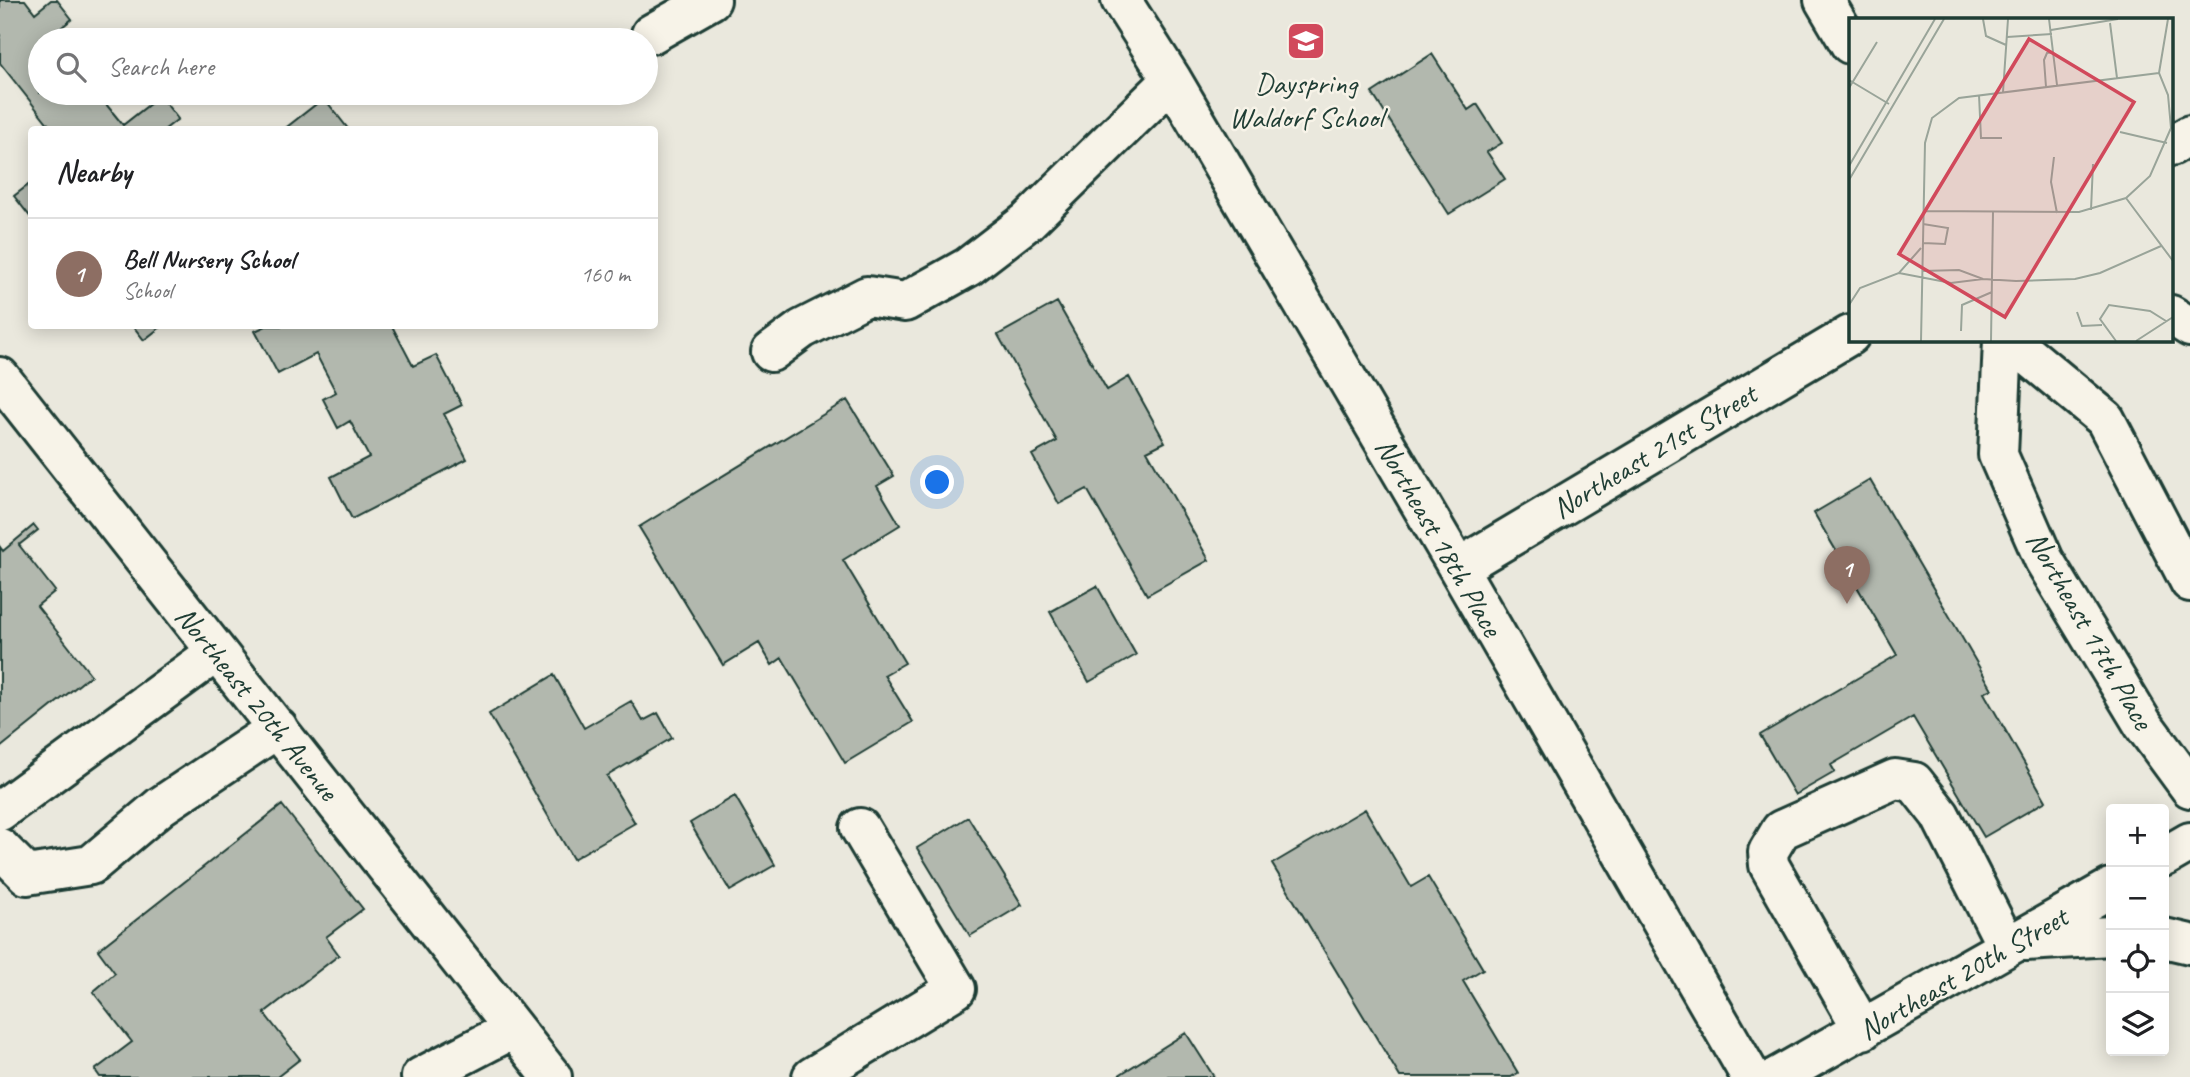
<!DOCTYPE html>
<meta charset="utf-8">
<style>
:root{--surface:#fff;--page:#f6f6f6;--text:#202124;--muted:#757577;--line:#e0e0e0;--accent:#d1495b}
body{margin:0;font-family:Caveat,sans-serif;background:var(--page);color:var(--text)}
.controls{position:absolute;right:21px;bottom:21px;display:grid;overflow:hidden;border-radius:7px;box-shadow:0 4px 18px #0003}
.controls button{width:63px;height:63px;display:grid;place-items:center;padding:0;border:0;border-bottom:2px solid var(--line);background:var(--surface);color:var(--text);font:35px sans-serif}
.you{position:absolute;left:938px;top:483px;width:24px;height:24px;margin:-18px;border:5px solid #fff;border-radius:50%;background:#1a73e8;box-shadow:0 0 0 10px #1a73e833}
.badge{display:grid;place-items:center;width:46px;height:46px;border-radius:50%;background:var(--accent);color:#fff;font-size:23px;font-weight:700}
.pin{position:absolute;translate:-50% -58px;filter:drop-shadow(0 2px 4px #0008)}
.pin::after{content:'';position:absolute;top:37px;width:24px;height:21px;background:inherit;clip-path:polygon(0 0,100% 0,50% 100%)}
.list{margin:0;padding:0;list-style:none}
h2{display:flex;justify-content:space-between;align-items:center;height:91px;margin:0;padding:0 28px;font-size:30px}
h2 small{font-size:23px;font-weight:400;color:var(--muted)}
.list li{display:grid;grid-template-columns:46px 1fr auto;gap:21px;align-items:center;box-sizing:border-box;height:112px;padding:0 28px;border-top:2px solid var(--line)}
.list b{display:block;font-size:26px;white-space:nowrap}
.list p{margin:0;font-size:23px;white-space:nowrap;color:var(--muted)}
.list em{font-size:23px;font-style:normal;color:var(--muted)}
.icon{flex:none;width:38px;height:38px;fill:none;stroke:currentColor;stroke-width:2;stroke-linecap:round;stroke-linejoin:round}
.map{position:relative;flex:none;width:2190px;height:1077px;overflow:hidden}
.search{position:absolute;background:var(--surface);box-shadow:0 4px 18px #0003;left:28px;top:28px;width:630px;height:77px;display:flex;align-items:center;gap:18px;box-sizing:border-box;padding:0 24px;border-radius:38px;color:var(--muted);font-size:26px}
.panel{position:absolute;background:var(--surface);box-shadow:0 4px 18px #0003;left:28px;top:126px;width:630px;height:203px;border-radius:7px}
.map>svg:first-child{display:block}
.building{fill:#b2b8ae;stroke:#1f3d34;stroke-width:2}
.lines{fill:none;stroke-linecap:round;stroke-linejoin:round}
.minor-casing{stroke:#1f3d34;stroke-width:44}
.minor{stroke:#f7f3e8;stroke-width:38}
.labels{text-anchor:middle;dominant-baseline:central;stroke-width:5;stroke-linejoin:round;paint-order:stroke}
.poi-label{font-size:30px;fill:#1f3d34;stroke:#f7f3e8}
.street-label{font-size:30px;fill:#1f3d34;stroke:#f7f3e8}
.inset-road{fill:none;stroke:#99a499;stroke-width:2}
.view{fill:#d1495b;fill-opacity:0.15;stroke:#d1495b;stroke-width:3.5}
.inset-edge{fill:none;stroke:#1f3d34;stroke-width:3.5}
</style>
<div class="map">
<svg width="2190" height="1077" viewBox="0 0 2190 1077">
<rect width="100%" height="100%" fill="#eae8dd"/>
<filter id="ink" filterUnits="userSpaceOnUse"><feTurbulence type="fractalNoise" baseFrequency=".0143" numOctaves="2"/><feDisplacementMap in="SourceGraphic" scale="14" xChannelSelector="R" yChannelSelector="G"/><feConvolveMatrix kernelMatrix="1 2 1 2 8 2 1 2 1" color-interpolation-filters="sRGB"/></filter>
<g filter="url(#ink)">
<path class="building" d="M 0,0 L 25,0 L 35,13 L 51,0 L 57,0 L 72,19 L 52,35 L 56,40 L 40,40 L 40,93 L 97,93 L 123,125 L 160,96 L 178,119 L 164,130 L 53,130 L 0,63 Z
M 1432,54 L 1468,110 L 1477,104 L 1502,143 L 1487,152 L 1505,179 L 1449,214 L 1372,93 Z
M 324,98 L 349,130 L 283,130 Z
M 32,182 L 32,219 L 14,196 Z
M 1057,302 L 1107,390 L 1129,377 L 1165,442 L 1147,451 L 1209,560 L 1147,595 L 1087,489 L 1059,504 L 1032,455 L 1057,441 L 998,335 Z
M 133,326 L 162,326 L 144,340 Z
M 266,326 L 392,326 L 413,366 L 436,355 L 462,405 L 444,414 L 467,459 L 352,519 L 331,477 L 369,457 L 350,421 L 338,428 L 323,399 L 336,392 L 316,354 L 278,374 L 255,331 Z
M 847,400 L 894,476 L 877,486 L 900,525 L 843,560 L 905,663 L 884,675 L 913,722 L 845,763 L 782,658 L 772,665 L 759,643 L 723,665 L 639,527 Z
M 1870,480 L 1992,689 L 1984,693 L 2046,801 L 1984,837 L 1913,717 L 1831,765 L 1835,772 L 1795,795 L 1760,735 L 1897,655 L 1814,513 Z
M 34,525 L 38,530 L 19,545 L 55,591 L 37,606 L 91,675 L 0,748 L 0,547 L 3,551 Z
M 1097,586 L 1136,655 L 1089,682 L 1050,612 Z
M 554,675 L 584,728 L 631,701 L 643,721 L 658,713 L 672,738 L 607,776 L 635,823 L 573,859 L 489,714 Z
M 735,796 L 775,865 L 730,891 L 690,823 Z
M 282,805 L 363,909 L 326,937 L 339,955 L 264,1013 L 300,1059 L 277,1077 L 100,1077 L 95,1070 L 132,1042 L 93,992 L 115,973 L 98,950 Z
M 1365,809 L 1411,887 L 1428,877 L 1483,969 L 1463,981 L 1518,1073 L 1511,1077 L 1400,1077 L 1272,864 Z
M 968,817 L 1022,905 L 970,936 L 917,848 Z
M 1186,1033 L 1214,1077 L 1116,1077 Z"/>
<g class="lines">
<g class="minor-casing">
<path id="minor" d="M 1121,0 L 1172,80 L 1458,568 L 1751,1077
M 1824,0 L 1850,44
M 651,34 L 711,0
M 2171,146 L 2190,135
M 2171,315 L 2190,327
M 2003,340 L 1998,455 L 2044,560 L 2143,724 L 2190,788
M 2010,340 L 2105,419 L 2190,582
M 771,352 L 802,329 L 867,296 L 905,302 L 968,267 L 1028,221 L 1172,80
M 0,377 L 552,1077
M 1458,568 L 1850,335
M 0,811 L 215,653
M 0,848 L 27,875 L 91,865 L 161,806 L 278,728
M 2164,857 L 2190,842
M 2164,938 L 2190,944
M 2026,941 L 2111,936
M 1863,1030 L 1769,865 L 1768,852 L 1781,830 L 1895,779 L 1914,782 L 1940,815 L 2007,947
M 421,1077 L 513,1029
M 812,1077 L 956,989 L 860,828
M 1777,1077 L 2111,888"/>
</g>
<use href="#minor" class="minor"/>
</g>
</g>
<defs>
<g id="school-square" transform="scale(2.0125)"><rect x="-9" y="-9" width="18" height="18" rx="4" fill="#d1495b" stroke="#f7f3e8"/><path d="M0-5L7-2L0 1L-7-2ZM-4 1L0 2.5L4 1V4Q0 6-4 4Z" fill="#fff"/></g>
</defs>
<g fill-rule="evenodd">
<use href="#school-square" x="1306" y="41"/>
</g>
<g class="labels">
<g class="poi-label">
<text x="1306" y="83">Dayspring<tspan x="1306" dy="34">Waldorf School</tspan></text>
</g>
<g class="street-label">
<text transform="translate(1654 451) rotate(-31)">Northeast 21st Street</text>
<text transform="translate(1439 537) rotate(60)">Northeast 18th Place</text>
<text transform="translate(2090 630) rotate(60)">Northeast 17th Place</text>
<text transform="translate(257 703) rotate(51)">Northeast 20th Avenue</text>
<text transform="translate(1963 973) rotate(-30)">Northeast 20th Street</text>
</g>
</g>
<g transform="translate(1849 18)">
<rect width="324" height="324" fill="#eae8dd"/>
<path class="inset-road" d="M 134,1 L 137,18 L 157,27M 200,1 L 208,67M 261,5 L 268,60M 202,12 L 269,1M 158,19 L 203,16M 0,62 L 40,86M 197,69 L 195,42 L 198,35 L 205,34M 0,70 L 28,24M 154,74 L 159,1M 130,77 L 132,120 L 153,120M 271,114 L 318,125M 205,139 L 202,164 L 208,195M 0,148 L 86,1M 0,162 L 95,1M 277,180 L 324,243M 242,192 L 244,146M 75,193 L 230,194 L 277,180 L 301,158 L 322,110 L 319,77 L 310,55 L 319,1M 74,225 L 96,226 L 99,210 L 74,206M 73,253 L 110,252 L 134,261 L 167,263 L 226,261 L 251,255 L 312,228M 50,255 L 102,265 L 134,261M 0,287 L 11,270 L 50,255 L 72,230M 228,294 L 233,308 L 253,307M 112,313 L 113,287 L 143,274M 72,323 L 76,125 L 83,100 L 110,80 L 310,55M 142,323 L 144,194M 267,323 L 251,301 L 260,287 L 301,293 L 317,303M 287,323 L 324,299"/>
<path class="view" d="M 180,21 L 285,84 L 156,299 L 50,236 Z"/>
<rect width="324" height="324" class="inset-edge"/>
</g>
</svg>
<div class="controls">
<button>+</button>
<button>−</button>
<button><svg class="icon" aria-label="locate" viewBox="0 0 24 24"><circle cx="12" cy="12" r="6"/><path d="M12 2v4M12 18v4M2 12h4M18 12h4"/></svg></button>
<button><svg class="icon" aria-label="layers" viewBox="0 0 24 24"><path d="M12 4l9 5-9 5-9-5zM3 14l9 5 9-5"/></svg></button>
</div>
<div class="you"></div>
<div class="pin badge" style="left:1847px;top:604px;background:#8d6e63">1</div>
<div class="search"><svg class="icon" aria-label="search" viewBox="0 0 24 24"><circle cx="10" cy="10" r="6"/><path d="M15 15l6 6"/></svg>Search here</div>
<section class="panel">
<h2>Nearby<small></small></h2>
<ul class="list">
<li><span class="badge" style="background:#8d6e63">1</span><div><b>Bell Nursery School</b><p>School</p></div><em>160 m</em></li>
</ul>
</section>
</div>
